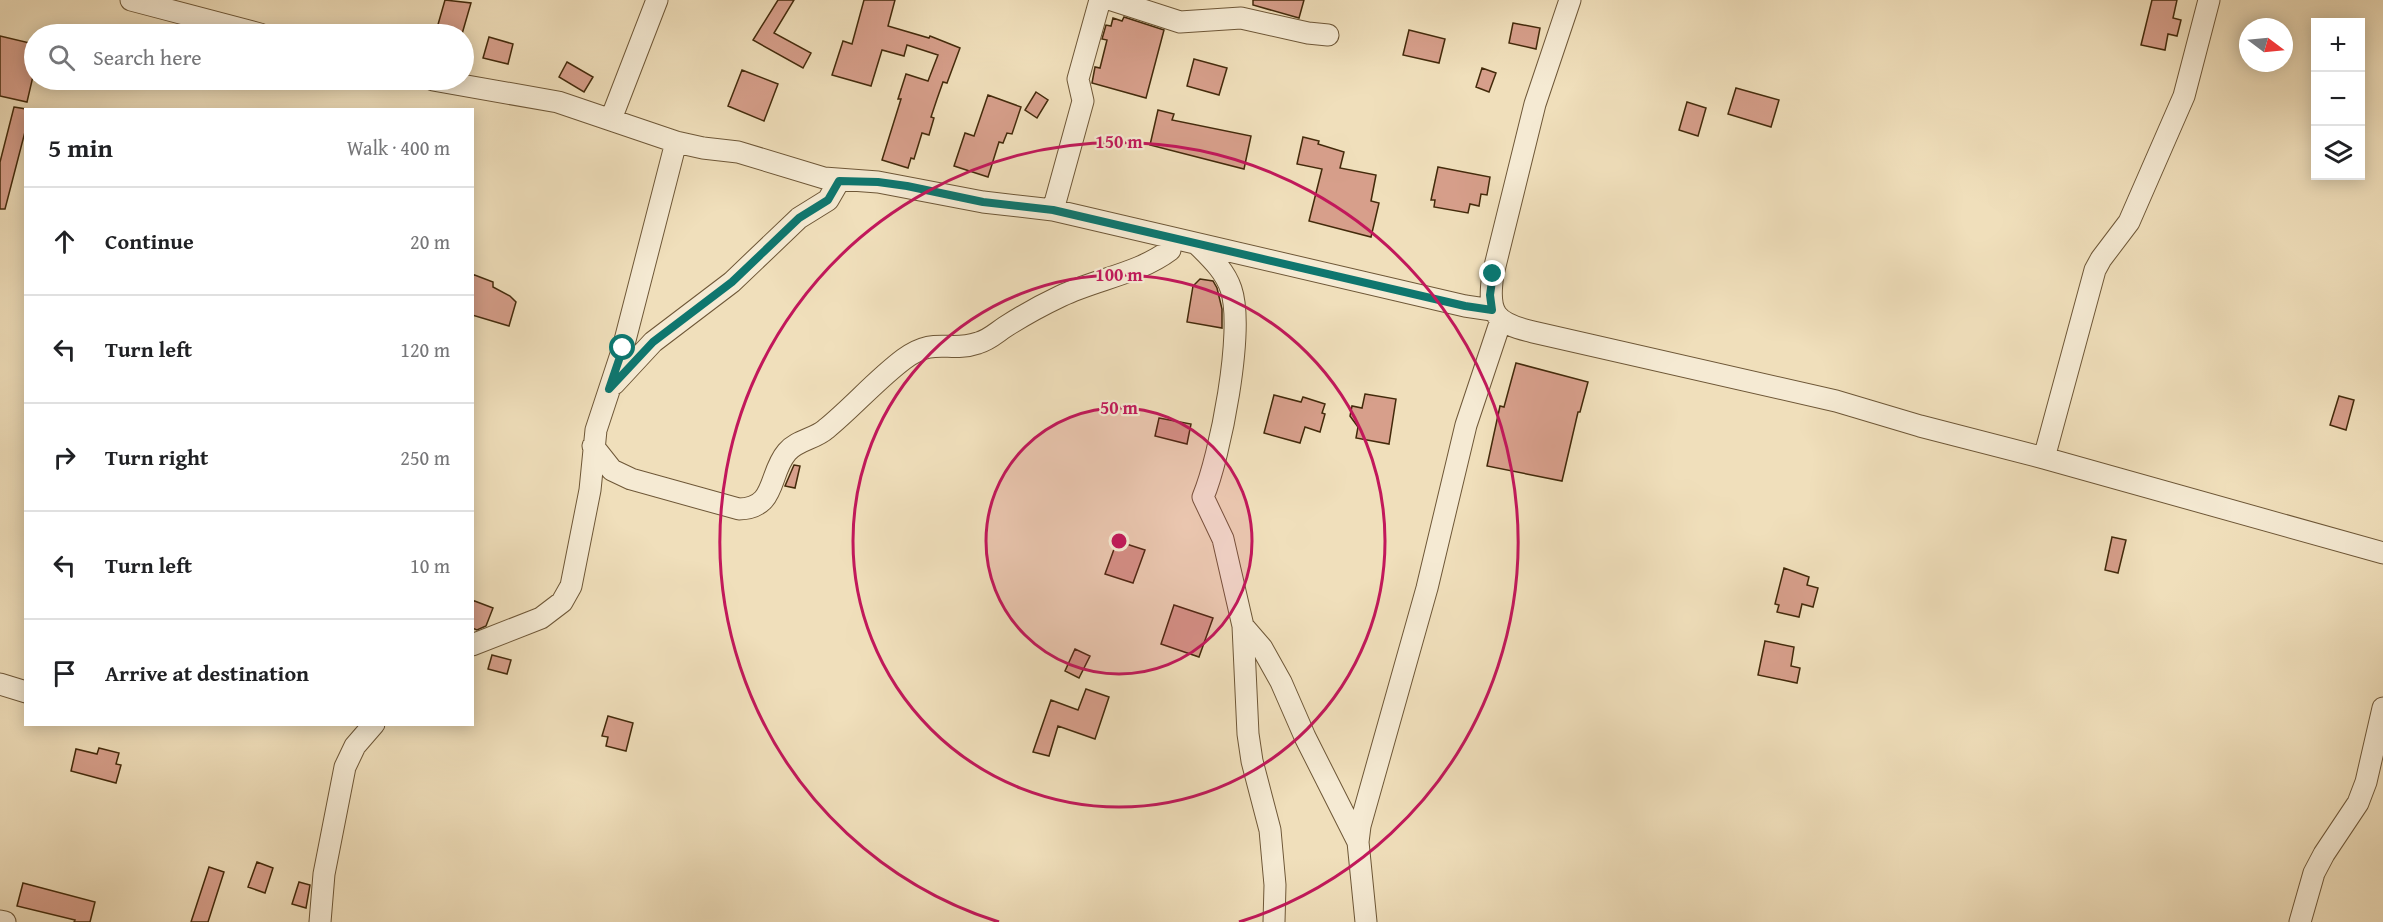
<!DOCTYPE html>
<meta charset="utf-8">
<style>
:root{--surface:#fff;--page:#f6f6f6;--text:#202124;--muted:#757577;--line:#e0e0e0}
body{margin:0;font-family:"Gentium Book Plus",serif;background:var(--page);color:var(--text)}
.controls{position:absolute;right:18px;top:18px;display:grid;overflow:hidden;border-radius:0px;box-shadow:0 3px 15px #0003}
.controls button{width:54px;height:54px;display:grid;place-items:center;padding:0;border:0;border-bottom:2px solid var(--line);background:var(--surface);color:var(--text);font:30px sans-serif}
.compass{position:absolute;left:2239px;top:18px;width:54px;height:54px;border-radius:50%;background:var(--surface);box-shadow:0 3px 15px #0003;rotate:106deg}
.stop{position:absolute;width:18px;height:18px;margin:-14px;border:4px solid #0f766e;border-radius:50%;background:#fff}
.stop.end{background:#0f766e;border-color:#fff;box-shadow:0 2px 6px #0008}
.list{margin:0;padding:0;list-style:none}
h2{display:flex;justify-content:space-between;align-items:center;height:78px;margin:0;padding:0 24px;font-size:26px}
h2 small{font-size:20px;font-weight:400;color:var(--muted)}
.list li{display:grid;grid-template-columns:39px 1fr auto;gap:18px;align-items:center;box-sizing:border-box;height:108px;padding:0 24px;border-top:2px solid var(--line)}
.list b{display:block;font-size:22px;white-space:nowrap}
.list em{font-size:20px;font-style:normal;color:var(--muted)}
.icon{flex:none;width:33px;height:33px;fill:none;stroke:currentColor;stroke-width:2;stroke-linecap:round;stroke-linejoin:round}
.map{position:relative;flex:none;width:2383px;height:922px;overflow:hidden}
.search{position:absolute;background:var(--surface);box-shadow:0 3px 15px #0003;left:24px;top:24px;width:450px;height:66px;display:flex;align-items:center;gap:15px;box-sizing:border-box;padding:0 21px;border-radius:33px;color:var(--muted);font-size:22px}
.panel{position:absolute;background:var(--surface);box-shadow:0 3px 15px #0003;left:24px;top:108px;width:450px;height:618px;border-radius:0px}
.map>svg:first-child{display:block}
.building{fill:#d79f8b;stroke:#432a0b;stroke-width:1.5}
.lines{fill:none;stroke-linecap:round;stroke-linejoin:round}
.minor-casing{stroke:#6e5737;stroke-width:23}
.minor{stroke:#f5ead3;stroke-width:21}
.route{stroke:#0f766e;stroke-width:8}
.ring{fill:none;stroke:#c2185b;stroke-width:3}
.centre{fill:#c2185b;stroke:#f5ead3;stroke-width:3}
.ring-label{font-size:18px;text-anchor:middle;font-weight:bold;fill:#c2185b;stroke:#f5ead3;stroke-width:4.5;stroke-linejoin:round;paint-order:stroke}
</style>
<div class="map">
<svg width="2383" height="922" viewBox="0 0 2383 922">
<rect width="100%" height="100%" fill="#f0dfbb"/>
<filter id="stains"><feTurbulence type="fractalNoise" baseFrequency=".00333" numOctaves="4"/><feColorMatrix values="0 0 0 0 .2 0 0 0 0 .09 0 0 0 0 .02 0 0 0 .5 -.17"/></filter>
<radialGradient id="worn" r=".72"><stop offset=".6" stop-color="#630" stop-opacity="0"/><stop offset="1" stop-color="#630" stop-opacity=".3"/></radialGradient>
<path class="building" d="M 445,0 L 471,3 L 462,34 L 437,28 Z
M 778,0 L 794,0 L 774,33 L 811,53 L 803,68 L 753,40 Z
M 864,0 L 895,0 L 888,26 L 929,38 L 930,36 L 960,48 L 947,83 L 943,82 L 937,99 L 931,117 L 934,118 L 929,135 L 922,133 L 914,159 L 911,158 L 908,168 L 882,160 L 901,99 L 898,99 L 906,74 L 928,81 L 938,55 L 907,45 L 904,56 L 882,50 L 871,86 L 832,75 L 843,41 L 852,44 Z
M 1253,0 L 1304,0 L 1299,18 L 1253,5 Z
M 2152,0 L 2177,0 L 2173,18 L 2181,20 L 2177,36 L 2168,34 L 2165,50 L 2141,45 Z
M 1124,17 L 1164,30 L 1146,98 L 1092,83 L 1095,67 L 1100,68 L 1107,40 L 1102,39 L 1106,25 L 1111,26 L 1113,18 L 1122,21 Z
M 1513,23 L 1540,28 L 1536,49 L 1509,43 Z
M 1409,30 L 1445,39 L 1439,63 L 1403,55 Z
M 0,36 L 34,44 L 34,72 L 27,102 L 0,96 Z
M 489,37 L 513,44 L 508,64 L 483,58 Z
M 1194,59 L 1227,68 L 1219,95 L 1187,86 Z
M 567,62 L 593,77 L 584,92 L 559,77 Z
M 1482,68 L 1496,73 L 1489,92 L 1476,87 Z
M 742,70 L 778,84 L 764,121 L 728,106 Z
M 1736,88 L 1779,100 L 1771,127 L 1728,114 Z
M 1036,92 L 1048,100 L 1037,118 L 1025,110 Z
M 988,95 L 1021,107 L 1012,134 L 1007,133 L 1003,143 L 999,142 L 988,177 L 954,166 L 965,133 L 974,136 Z
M 1687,102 L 1706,108 L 1698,136 L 1679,130 Z
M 14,107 L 26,109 L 26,128 L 5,209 L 0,209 L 0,162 Z
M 1158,110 L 1174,114 L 1172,120 L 1251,136 L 1244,169 L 1150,145 Z
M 1303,137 L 1319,141 L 1318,144 L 1344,152 L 1340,168 L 1376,175 L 1371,201 L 1379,203 L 1371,237 L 1309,221 L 1322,169 L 1297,164 Z
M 1438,167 L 1490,177 L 1487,195 L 1481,194 L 1479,206 L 1470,204 L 1468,213 L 1434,207 L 1435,200 L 1431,200 Z
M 472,274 L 493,282 L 493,287 L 510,296 L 516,302 L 509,326 L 472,315 Z
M 1200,279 L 1213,281 L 1217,288 L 1222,309 L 1222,328 L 1187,322 L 1193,286 Z
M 1516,363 L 1588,382 L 1580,412 L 1578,412 L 1562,481 L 1487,466 L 1500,406 L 1504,407 Z
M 1365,394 L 1396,399 L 1389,444 L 1356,438 L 1358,427 L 1350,416 L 1352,406 L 1362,408 Z
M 1274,395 L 1301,402 L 1303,397 L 1325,404 L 1322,413 L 1325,414 L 1320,432 L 1305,427 L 1300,443 L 1264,433 Z
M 2339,396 L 2354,400 L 2346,430 L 2330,425 Z
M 1159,418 L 1191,424 L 1187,444 L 1155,436 Z
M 794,465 L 800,466 L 795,488 L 785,486 Z
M 2112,537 L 2126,540 L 2118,573 L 2105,570 Z
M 1117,541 L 1145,550 L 1133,583 L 1105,574 Z
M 1784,568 L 1809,577 L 1807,585 L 1818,588 L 1813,607 L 1802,604 L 1799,617 L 1777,612 L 1779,605 L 1775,604 Z
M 472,600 L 493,608 L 486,626 L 477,630 L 472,628 Z
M 1174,605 L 1213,618 L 1199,657 L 1161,644 Z
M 1765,641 L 1794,647 L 1791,666 L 1800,668 L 1797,683 L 1758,675 Z
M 1075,649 L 1090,656 L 1079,678 L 1065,671 Z
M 492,655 L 511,660 L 507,674 L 488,669 Z
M 1086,689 L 1109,697 L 1095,739 L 1058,726 L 1049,756 L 1033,752 L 1051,700 L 1078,710 Z
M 608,716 L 633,723 L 626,751 L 606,746 L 608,737 L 602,736 Z
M 99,748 L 119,753 L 116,764 L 121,765 L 116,783 L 71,771 L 76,749 L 97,754 Z
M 257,862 L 273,868 L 265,893 L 248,887 Z
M 209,867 L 224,872 L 208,922 L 191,922 Z
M 299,882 L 310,885 L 306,908 L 292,904 Z
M 23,883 L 95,902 L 90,922 L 74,922 L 75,920 L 17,906 Z"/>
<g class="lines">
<g class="minor-casing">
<path id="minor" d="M 131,0 L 260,34
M 1112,0 L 1180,22 L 1241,18 L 1308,33 L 1328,35
M 1570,0 L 1535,104 L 1493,274 C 1487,314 1495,323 1533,332 L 1836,401 L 1920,426 L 2044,458 L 2383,553
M 433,80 L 558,102 L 676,142 L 703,148 L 738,152 L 824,178 L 878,182 L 983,202 L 1053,210 L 1465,306 L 1492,310
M 611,119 L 657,0
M 1053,210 L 1083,101 L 1078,79 L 1100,0
M 1198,245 C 1211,258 1225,271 1231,289 C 1245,330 1220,457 1203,497 L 1223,539 L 1243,626 L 1248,734 L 1252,761 L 1270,830 L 1275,885 L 1274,922
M 614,384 L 653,342 L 732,282 L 799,218 L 828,200 L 839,181
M 593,446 L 612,470 L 631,479 L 739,509 C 777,508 768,474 787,452 C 797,440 815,439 826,429 C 853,407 876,380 904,359 C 936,336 948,353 978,343 C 989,340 996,333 1005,327 C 1022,316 1042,305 1061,296 C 1096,279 1138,274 1170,250
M 2044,458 L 2095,270 L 2101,259 L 2129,222 L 2184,96 L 2209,0
M 1243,626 L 1262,648 L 1281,682 L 1305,737 L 1358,842
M 472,645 L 541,618 L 562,602 L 571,586 L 590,490 L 596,430 L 623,348 L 676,142
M 0,684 L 26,692
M 0,921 L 5,922
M 320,922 L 324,874 L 345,767 L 355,746 L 374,724
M 1366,922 L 1358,842 L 1360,826 L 1427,588 L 1466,425 L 1501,320
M 2300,922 L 2314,873 L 2324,854 L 2358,803 L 2366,782 L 2383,708"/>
</g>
<use href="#minor" class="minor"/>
</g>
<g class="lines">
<path class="route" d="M 623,348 L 609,389 L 653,342 L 732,282 L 799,218 L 828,200 L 839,181 L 878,182 L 907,186 L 983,202 L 1053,210 L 1465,306 L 1492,310 L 1490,295 L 1493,274"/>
</g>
<circle cx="1119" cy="541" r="133" fill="#c2185b" fill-opacity=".12"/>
<g class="ring">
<circle cx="1119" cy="541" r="133"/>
<circle cx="1119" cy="541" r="266"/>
<path d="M999 922A399 399 0 1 1 1239 922"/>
</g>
<circle cx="1119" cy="541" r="9" class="centre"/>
<g class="ring-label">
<text x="1119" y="148">150 m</text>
<text x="1119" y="281">100 m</text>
<text x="1119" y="414">50 m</text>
</g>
<rect width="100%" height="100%" filter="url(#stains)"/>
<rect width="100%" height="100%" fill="url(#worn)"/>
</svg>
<div class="controls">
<button>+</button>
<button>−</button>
<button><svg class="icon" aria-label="layers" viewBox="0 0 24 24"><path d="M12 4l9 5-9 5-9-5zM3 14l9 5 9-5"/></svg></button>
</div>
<svg class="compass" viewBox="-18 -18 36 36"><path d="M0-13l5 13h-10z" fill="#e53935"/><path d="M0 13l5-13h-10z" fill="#757577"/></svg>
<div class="stop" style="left:623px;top:348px"></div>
<div class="stop end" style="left:1493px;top:274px"></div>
<div class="search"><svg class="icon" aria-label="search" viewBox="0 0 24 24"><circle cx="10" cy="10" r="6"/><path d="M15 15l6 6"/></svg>Search here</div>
<section class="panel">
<h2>5 min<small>Walk · 400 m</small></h2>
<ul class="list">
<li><svg class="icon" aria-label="ahead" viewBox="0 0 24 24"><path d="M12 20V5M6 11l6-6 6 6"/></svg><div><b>Continue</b></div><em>20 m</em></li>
<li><svg class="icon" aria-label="left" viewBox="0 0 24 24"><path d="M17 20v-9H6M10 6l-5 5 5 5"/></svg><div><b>Turn left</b></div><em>120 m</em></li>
<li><svg class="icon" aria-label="right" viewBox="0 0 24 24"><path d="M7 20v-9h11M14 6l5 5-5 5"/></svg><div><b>Turn right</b></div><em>250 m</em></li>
<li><svg class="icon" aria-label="left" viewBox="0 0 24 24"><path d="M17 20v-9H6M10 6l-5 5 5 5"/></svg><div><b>Turn left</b></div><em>10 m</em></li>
<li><svg class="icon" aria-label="arrive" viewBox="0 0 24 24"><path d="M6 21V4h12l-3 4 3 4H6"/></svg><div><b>Arrive at destination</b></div></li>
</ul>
</section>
</div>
